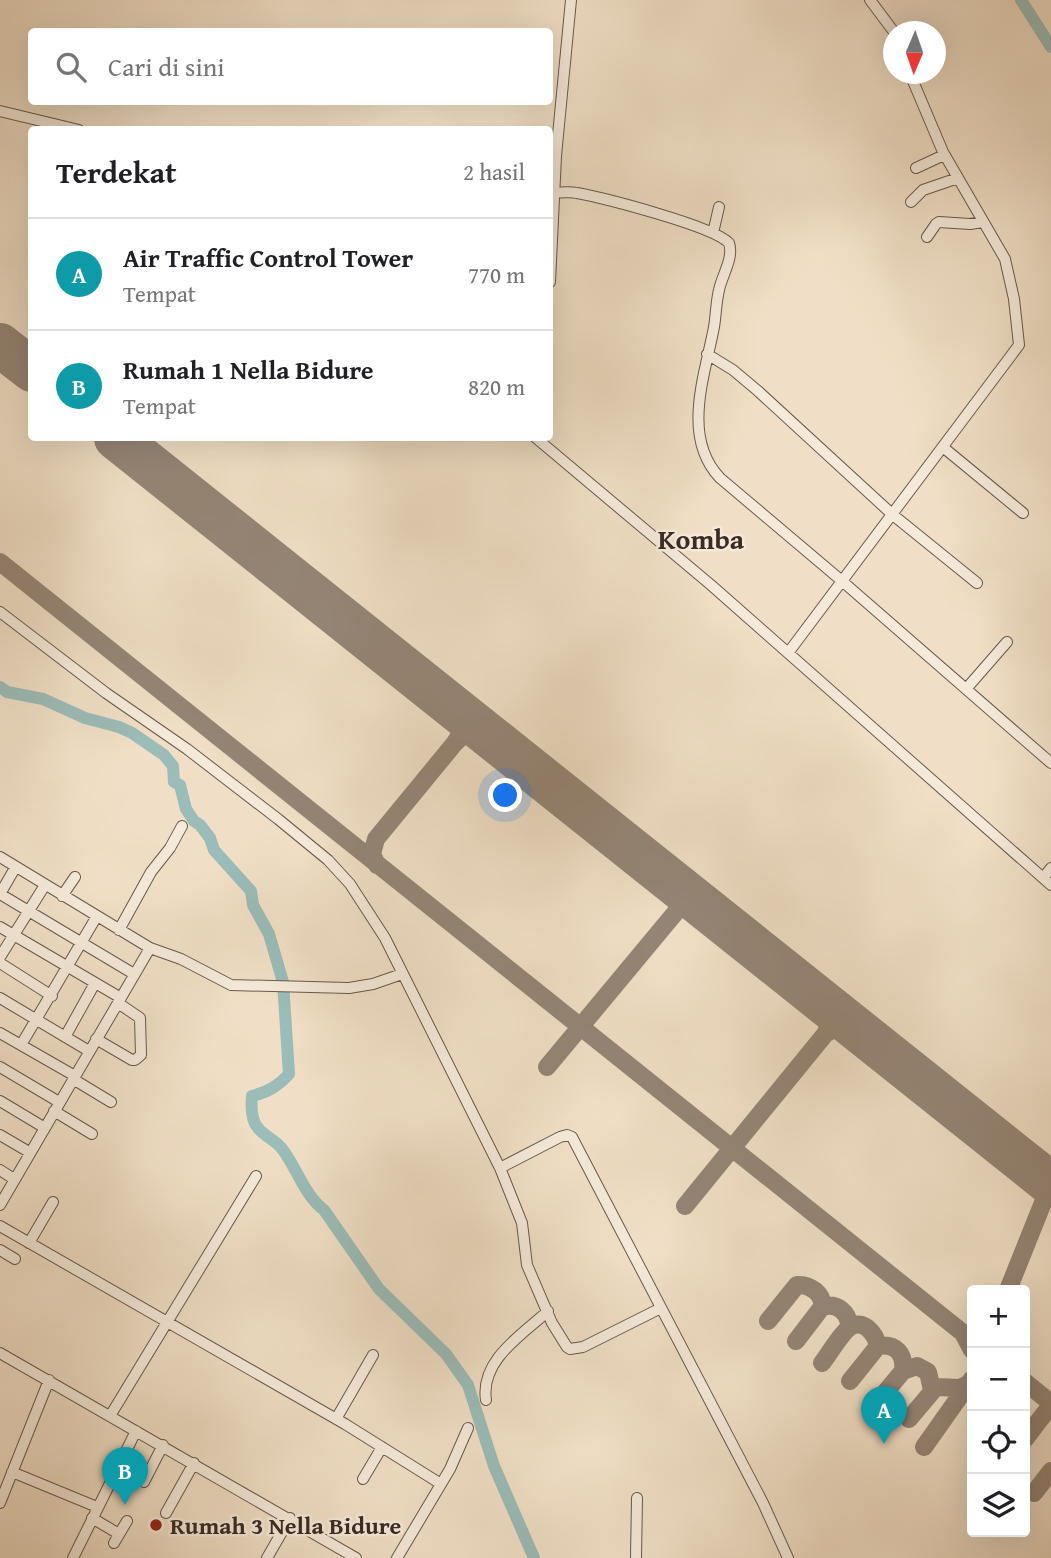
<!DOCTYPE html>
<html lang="id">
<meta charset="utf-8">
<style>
:root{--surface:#fff;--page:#f2f2f2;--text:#202124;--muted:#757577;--line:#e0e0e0;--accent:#8f2418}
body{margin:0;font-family:"Gentium Book Plus",serif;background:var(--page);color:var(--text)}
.controls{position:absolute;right:21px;bottom:21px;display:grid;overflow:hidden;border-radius:7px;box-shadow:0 7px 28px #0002}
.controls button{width:63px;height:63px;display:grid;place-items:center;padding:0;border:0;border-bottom:2px solid var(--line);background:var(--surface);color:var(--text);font:35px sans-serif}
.compass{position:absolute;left:883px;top:21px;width:63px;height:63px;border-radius:50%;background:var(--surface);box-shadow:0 7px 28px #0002;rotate:182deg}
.you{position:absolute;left:506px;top:796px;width:24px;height:24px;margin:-18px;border:5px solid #fff;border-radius:50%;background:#1a73e8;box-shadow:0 0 0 10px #1a73e833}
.badge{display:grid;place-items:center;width:46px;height:46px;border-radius:50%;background:var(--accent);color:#fff;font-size:23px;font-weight:700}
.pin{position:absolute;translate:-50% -58px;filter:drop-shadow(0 2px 4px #0008)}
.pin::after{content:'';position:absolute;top:37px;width:24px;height:21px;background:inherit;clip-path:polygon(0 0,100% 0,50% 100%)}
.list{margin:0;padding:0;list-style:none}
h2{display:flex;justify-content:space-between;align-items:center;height:91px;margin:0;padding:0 28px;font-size:30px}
h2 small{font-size:23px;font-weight:400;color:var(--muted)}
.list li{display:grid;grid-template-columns:46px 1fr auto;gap:21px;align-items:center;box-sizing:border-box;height:112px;padding:0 28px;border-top:2px solid var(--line)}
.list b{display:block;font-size:26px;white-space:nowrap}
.list p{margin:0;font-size:23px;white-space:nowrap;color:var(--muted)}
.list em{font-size:23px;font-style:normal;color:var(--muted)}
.icon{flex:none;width:38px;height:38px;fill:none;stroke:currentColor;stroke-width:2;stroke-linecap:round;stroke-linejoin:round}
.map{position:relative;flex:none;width:1051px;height:1558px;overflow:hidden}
.search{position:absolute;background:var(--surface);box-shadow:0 7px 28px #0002;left:28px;top:28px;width:525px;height:77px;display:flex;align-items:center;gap:18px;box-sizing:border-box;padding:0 24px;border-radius:7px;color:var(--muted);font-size:26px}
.panel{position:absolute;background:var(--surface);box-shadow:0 7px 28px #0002;left:28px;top:126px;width:525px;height:315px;border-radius:7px}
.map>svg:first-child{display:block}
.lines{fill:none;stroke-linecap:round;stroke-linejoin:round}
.river{stroke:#9bbcb9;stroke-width:12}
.taxiway{stroke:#958576;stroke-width:18}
.runway{stroke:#958576;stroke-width:44}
.minor-casing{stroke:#68584d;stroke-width:12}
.minor{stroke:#f5eada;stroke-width:10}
.poi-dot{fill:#8f2418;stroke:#f5eada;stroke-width:2.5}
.labels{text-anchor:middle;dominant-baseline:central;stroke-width:5;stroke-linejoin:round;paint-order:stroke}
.poi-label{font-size:24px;font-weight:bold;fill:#3a2b25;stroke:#f5eada;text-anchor:start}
.quarter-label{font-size:28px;font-weight:bold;fill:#3a2b25;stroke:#f5eada}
</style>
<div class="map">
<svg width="1051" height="1558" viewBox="0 0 1051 1558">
<rect width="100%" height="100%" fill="#f0dfc6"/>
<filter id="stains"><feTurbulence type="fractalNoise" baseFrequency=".00286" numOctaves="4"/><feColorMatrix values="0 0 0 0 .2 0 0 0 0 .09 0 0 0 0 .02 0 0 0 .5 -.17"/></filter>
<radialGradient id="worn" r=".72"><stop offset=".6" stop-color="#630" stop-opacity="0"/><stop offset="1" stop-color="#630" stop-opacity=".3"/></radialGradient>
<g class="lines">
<path class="river" d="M 1021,0 L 1051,47
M 0,687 L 7,692 L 43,699 L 85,718 L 119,727 L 132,733 L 164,755 L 173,766 L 174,782 L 180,785 L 186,809 L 194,821 L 200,825 L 210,838 L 214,850 L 251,891 L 253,905 L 269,934 L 283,982 L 289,1074 C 278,1086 268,1092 252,1096 C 251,1106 251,1120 258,1128 C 265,1137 276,1140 283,1150 C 297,1169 305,1196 324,1210 L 379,1289 L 446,1354 L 468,1385 L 494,1466 L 534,1558"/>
<path class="taxiway" d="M 0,351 L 11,354
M 0,562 L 963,1333 L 972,1350
M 447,702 C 462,717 468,725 454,744 C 474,722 488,736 508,750
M 377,865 L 372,854 L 376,839 L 454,744
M 826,1033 L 843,1025 L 861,1032
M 547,1067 L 690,895
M 685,1206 L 826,1033 L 830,1020 L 823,1002
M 1008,1290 L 1046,1195 L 1043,1181 L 1031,1168
M 768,1321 L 797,1285 C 810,1284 824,1294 822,1307
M 796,1341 L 822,1307 C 837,1302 848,1312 850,1327
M 822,1363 C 829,1354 842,1332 850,1327 C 864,1318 876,1335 878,1346
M 850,1381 L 878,1346 C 896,1343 905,1354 903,1371
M 1025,1382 L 1051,1403
M 878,1401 L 903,1371 L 917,1366 L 928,1372 L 932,1390
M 909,1419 L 936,1387 L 960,1388 L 970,1383
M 1025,1439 L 1051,1405
M 924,1447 L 972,1379
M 1034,1493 L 1051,1471"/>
<path class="runway" d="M 0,345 L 32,370
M 116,438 L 1051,1184"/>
<g class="minor-casing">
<path id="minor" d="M 870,0 L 894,32
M 0,111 L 79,130
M 916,168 L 944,155
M 550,191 C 558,194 568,191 577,193 C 604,198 713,226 729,243 C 734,258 722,275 719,290 C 716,302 716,315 714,327 C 705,375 681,437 720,478 L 842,581 L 1051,763
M 911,202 L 923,190 L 958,178
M 713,233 L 719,207
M 927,237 L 936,224 L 939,222 L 970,224 L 983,222
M 550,282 L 556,156 L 571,0
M 707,354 L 733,370 L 758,391 L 893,515 L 977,583
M 536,438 L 711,585 L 1051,885
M 944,448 L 1023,513
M 0,612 L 106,693 L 187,749 L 278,819 L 328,860 L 350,884 L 385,938 L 500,1168 L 522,1223 L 527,1265 L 552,1323 L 567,1347 L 570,1349 L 583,1347 L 661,1308
M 788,653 L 1019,345 L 1014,299 L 1005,259 L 943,152 L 910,74
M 966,689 L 1007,642
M 0,857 L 150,948 L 181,959 L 231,985 L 349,988 L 373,984 L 402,974
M 1043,878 L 1051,868
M 0,894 L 134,974
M 0,894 L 15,868
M 62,896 L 75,877
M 0,927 L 121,998
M 119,930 L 151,872 L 170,848 L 182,826
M 0,957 L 45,885
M 0,963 L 52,996
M 0,998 L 89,1051
M 0,1033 L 75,1076
M 65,1037 L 95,983
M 96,1039 L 132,1060 L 135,1060 L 141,1055 L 140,1018 L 118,1003
M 21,1045 L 97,916
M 0,1067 L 59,1102
M 73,1079 L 111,1102
M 0,1101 L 45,1128
M 54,1111 L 92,1134
M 0,1135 L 29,1152
M 500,1168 L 560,1137 L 567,1135 L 572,1137 L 763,1503 L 788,1558
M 0,1170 L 14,1179
M 0,1205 L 150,948
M 0,1226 L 345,1424 L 441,1484
M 29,1243 L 53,1202
M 0,1250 L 15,1259
M 0,1353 L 356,1558
M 486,1400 C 480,1360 522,1335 548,1311
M 110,1416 L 256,1176
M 336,1419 L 373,1355
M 12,1472 L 97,1507
M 363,1479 L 382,1447
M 144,1482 L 163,1445
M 0,1503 L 49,1380
M 166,1513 L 194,1463
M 92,1518 L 119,1534
M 114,1543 L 127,1521
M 73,1558 L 136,1431
M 267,1558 L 290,1518
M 397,1558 L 450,1469 L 468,1428
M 636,1558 L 637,1498"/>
</g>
<use href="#minor" class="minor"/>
</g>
<circle class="poi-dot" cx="156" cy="1525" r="7"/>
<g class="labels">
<g class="poi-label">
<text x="170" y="1525">Rumah 3 Nella Bidure</text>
</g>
<g class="quarter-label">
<text x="701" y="538">Komba</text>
</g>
</g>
<rect width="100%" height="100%" filter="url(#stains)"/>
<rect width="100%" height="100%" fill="url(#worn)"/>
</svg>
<div class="controls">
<button>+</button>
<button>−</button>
<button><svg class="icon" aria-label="locate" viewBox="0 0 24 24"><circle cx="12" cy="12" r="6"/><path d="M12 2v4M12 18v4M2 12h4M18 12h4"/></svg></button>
<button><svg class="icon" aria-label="layers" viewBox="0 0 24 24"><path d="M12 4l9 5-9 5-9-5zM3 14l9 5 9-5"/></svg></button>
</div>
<svg class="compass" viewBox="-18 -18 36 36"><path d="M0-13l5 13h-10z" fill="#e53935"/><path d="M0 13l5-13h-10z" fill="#757577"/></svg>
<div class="you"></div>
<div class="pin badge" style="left:884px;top:1444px;background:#0f9aa8">A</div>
<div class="pin badge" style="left:125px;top:1505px;background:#0f9aa8">B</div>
<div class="search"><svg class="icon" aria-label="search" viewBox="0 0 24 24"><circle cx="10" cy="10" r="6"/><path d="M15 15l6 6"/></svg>Cari di sini</div>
<section class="panel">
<h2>Terdekat<small>2 hasil</small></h2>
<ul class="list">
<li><span class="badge" style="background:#0f9aa8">A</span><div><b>Air Traffic Control Tower</b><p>Tempat</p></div><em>770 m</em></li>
<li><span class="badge" style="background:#0f9aa8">B</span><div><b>Rumah 1 Nella Bidure</b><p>Tempat</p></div><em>820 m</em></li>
</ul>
</section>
</div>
